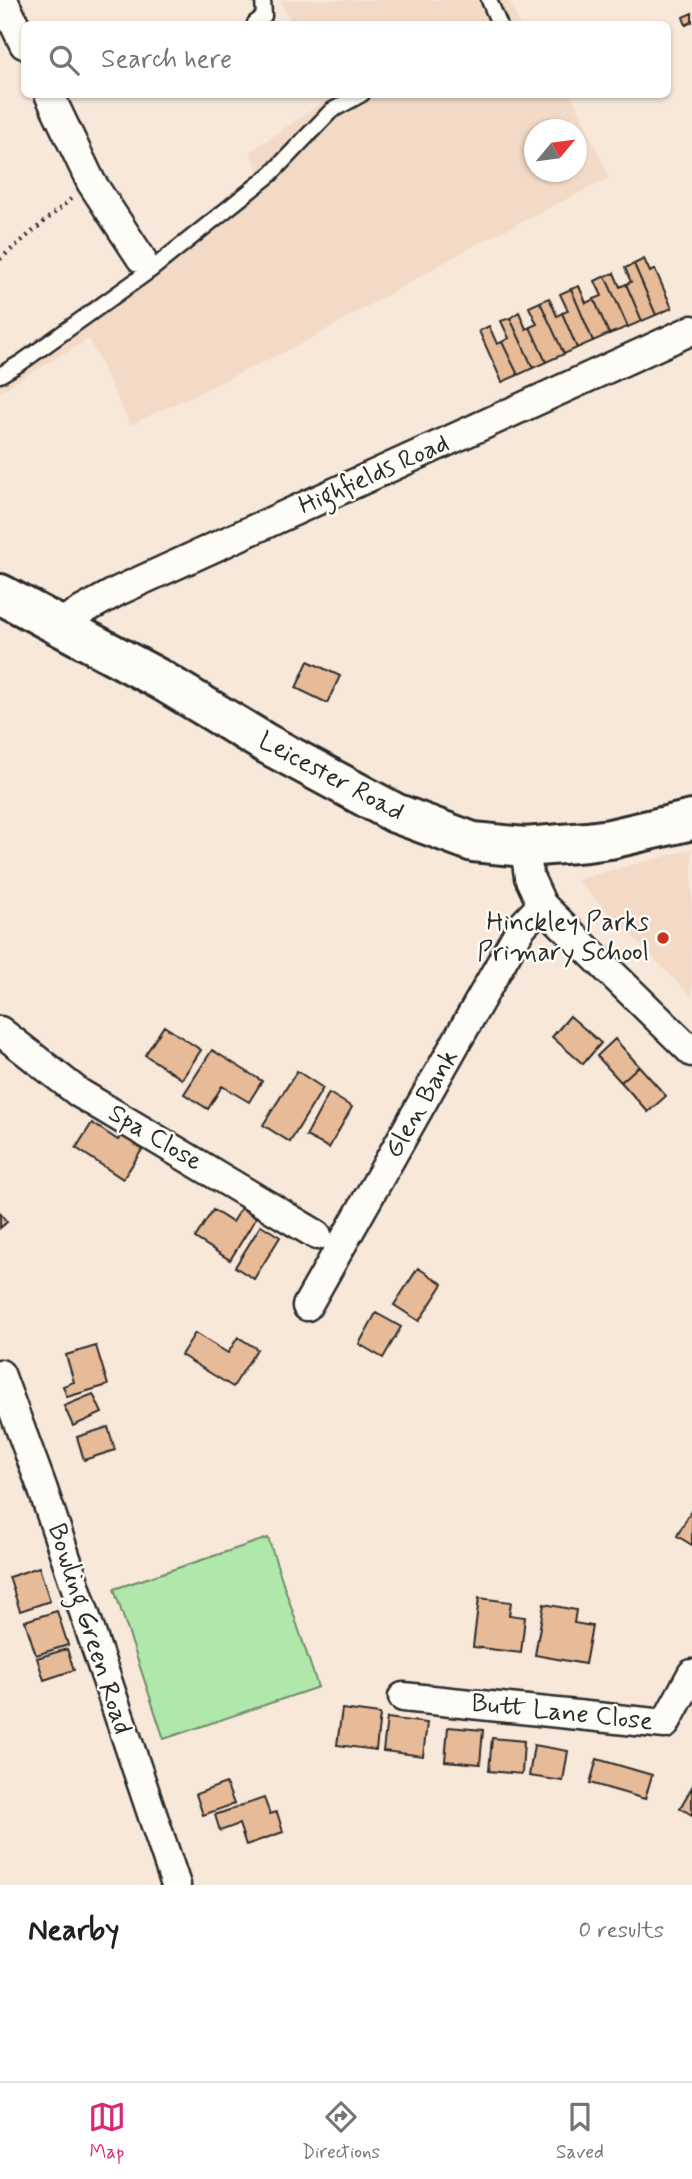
<!DOCTYPE html>
<style>
:root{--surface:#fff;--page:#f2f2f2;--text:#202124;--muted:#757577;--line:#e0e0e0;--accent:#db2777}
body{margin:0;font-family:Mynerve,sans-serif;background:var(--page);color:var(--text)}
.compass{position:absolute;left:524px;top:119px;width:63px;height:63px;border-radius:50%;background:var(--surface);box-shadow:0 2px 5px #0004;rotate:61deg}
.list{margin:0;padding:0;list-style:none}
h2{display:flex;justify-content:space-between;align-items:center;height:91px;margin:0;padding:0 28px;font-size:30px}
h2 small{font-size:23px;font-weight:400;color:var(--muted)}
.icon{flex:none;width:38px;height:38px;fill:none;stroke:currentColor;stroke-width:2;stroke-linecap:round;stroke-linejoin:round}
.map{position:relative;flex:none;width:692px;height:1885px;overflow:hidden}
.search{position:absolute;background:var(--surface);box-shadow:0 2px 5px #0004;left:21px;right:21px;top:21px;height:77px;display:flex;align-items:center;gap:18px;box-sizing:border-box;padding:0 24px;border-radius:10px;color:var(--muted);font-size:26px}
.sheet{height:196px;background:var(--surface)}
nav{display:flex;justify-content:space-around;align-items:center;box-sizing:border-box;height:98px;border-top:2px solid var(--line);background:var(--surface);font-size:19px;color:var(--muted)}
nav a{display:grid;justify-items:center;gap:4px}
nav .on{color:var(--accent)}
.map>svg:first-child{display:block}
.built{fill:#f2dac6;fill-rule:evenodd}
.pitch{fill:#b0e8ab;stroke:#6e8a6b;stroke-width:2}
.building{fill:#e8bb98;stroke:#2b2b2b;stroke-width:2}
.lines{fill:none;stroke-linecap:round;stroke-linejoin:round}
.service-casing{stroke:#2b2b2b;stroke-width:19}
.minor-casing{stroke:#2b2b2b;stroke-width:33}
.secondary-casing{stroke:#2b2b2b;stroke-width:44}
.path{stroke:#2b2b2b;stroke-width:4.5;stroke-dasharray:2 5;stroke-linecap:butt}
.service{stroke:#fdfcf7;stroke-width:14}
.minor{stroke:#fdfcf7;stroke-width:28}
.secondary{stroke:#fdfcf7;stroke-width:38}
.poi-dot{fill:#c8321e;stroke:#fdfcf7;stroke-width:2.5}
.labels{text-anchor:middle;dominant-baseline:central;stroke-width:5;stroke-linejoin:round;paint-order:stroke}
.street-label{font-size:26px;fill:#2b2b2b;stroke:#fdfcf7}
.poi-label{font-size:26px;fill:#2b2b2b;stroke:#fdfcf7;text-anchor:end}
</style>
<div class="map">
<svg width="692" height="1885" viewBox="0 0 692 1885">
<rect width="100%" height="100%" fill="#f7e8da"/>
<filter id="ink" filterUnits="userSpaceOnUse"><feTurbulence type="fractalNoise" baseFrequency=".0143" numOctaves="2"/><feDisplacementMap in="SourceGraphic" scale="14" xChannelSelector="R" yChannelSelector="G"/><feConvolveMatrix kernelMatrix="1 2 1 2 8 2 1 2 1" color-interpolation-filters="sRGB"/></filter>
<g filter="url(#ink)">
<path class="built" d="M 280,0 L 508,0 L 520,24 L 292,24 Z
M 324,95 L 572,95 L 609,178 L 473,246 L 303,343 L 130,425 L 89,339 L 0,391 L 0,366 L 72,320 L 146,264 L 259,172 L 250,152 L 326,100 ZM 534,130 L 576,130 L 576,172 L 534,172 Z
M 692,849 L 692,997 L 576,880 Z"/>
<path class="pitch" d="M 268,1538 L 318,1687 L 164,1739 L 114,1589 Z"/>
<path class="building" d="M 692,13 L 692,22 L 686,25 L 683,17 Z
M 644,259 L 650,272 L 655,269 L 672,308 L 656,315 L 634,264 Z
M 634,264 L 656,315 L 642,321 L 626,284 L 631,282 L 625,268 Z
M 614,273 L 620,287 L 626,284 L 642,321 L 628,327 L 605,276 Z
M 605,276 L 628,327 L 609,334 L 594,299 L 602,296 L 595,281 Z
M 579,286 L 586,303 L 594,299 L 609,334 L 593,341 L 571,289 Z
M 571,289 L 593,341 L 577,348 L 562,313 L 568,311 L 560,294 Z
M 549,298 L 557,316 L 562,313 L 577,348 L 564,354 L 540,302 Z
M 540,302 L 564,354 L 546,362 L 530,327 L 537,324 L 529,307 Z
M 519,312 L 526,329 L 530,327 L 546,362 L 533,368 L 510,318 Z
M 510,318 L 533,368 L 518,375 L 502,342 L 509,338 L 501,321 Z
M 489,326 L 497,344 L 502,342 L 518,375 L 502,382 L 479,331 Z
M 308,661 L 340,676 L 327,703 L 296,688 Z
M 570,1016 L 601,1043 L 583,1064 L 552,1037 Z
M 164,1026 L 201,1050 L 182,1079 L 145,1055 Z
M 615,1039 L 639,1066 L 621,1082 L 597,1056 Z
M 212,1050 L 262,1081 L 249,1102 L 222,1086 L 208,1109 L 184,1094 Z
M 639,1066 L 666,1096 L 648,1112 L 621,1082 Z
M 297,1071 L 323,1088 L 290,1142 L 263,1125 Z
M 329,1093 L 352,1107 L 329,1148 L 306,1136 Z
M 92,1123 L 118,1140 L 126,1128 L 147,1142 L 123,1179 L 76,1148 Z
M 241,1208 L 256,1218 L 230,1260 L 195,1238 L 213,1210 L 232,1222 Z
M 0,1213 L 7,1222 L 0,1228 Z
M 261,1225 L 280,1237 L 254,1279 L 235,1267 Z
M 418,1268 L 443,1284 L 419,1321 L 394,1305 Z
M 376,1313 L 401,1327 L 383,1358 L 359,1344 Z
M 195,1333 L 228,1353 L 238,1337 L 257,1349 L 233,1387 L 181,1355 Z
M 96,1346 L 108,1385 L 67,1397 L 63,1386 L 74,1382 L 66,1355 Z
M 93,1394 L 102,1413 L 73,1426 L 64,1406 Z
M 108,1427 L 115,1450 L 84,1460 L 77,1437 Z
M 692,1509 L 692,1545 L 677,1536 Z
M 39,1567 L 50,1601 L 20,1611 L 9,1577 Z
M 479,1598 L 511,1602 L 509,1615 L 525,1617 L 521,1653 L 473,1647 Z
M 544,1604 L 576,1610 L 574,1623 L 592,1626 L 585,1664 L 535,1655 Z
M 57,1611 L 68,1645 L 36,1655 L 25,1621 Z
M 67,1649 L 74,1670 L 44,1680 L 37,1658 Z
M 342,1709 L 380,1714 L 376,1750 L 337,1745 Z
M 387,1718 L 427,1723 L 423,1756 L 383,1751 Z
M 448,1727 L 483,1730 L 480,1764 L 445,1761 Z
M 492,1738 L 524,1741 L 522,1774 L 489,1771 Z
M 534,1745 L 568,1751 L 563,1781 L 529,1776 Z
M 597,1759 L 652,1775 L 645,1799 L 590,1783 Z
M 226,1783 L 234,1804 L 203,1815 L 196,1794 Z
M 692,1787 L 692,1815 L 680,1808 Z
M 264,1798 L 270,1814 L 277,1812 L 283,1832 L 246,1845 L 239,1824 L 220,1831 L 215,1815 Z"/>
<g class="lines">
<g class="service-casing">
<path id="service" d="M 489,0 L 499,24
M 255,23 L 264,16 L 263,0
M 0,375 L 22,362 L 152,269 L 271,174 L 331,111 L 362,94"/>
</g>
<g class="minor-casing">
<path id="minor" d="M 3,0 L 24,44
M 49,94 L 91,182 L 141,258
M 58,624 L 118,591 L 692,330
M 525,847 L 529,877 L 542,905 L 692,1052
M 0,1031 L 79,1093 L 317,1235
M 307,1306 L 522,926 L 542,905
M 0,1374 L 42,1487 L 176,1885
M 403,1697 L 665,1724 L 692,1674"/>
</g>
<g class="secondary-casing">
<path id="secondary" d="M 0,594 L 161,680 L 267,744 L 395,813 L 473,842 L 525,847 L 587,842 L 610,839 L 692,820"/>
</g>
<path class="path" d="M 0,259 L 71,199"/>
<use href="#service" class="service"/>
<use href="#minor" class="minor"/>
<use href="#secondary" class="secondary"/>
</g>
</g>
<circle class="poi-dot" cx="663" cy="938" r="7"/>
<g class="labels">
<g class="street-label">
<text transform="translate(374 475) rotate(-24)">Highfields Road</text>
<text transform="translate(331 777) rotate(28)">Leicester Road</text>
<text transform="translate(422 1104) rotate(-60)">Glen Bank</text>
<text transform="translate(155 1138) rotate(31)">Spa Close</text>
<text transform="translate(89 1629) rotate(72)">Bowling Green Road</text>
<text transform="translate(562 1713) rotate(6)">Butt Lane Close</text>
</g>
<g class="poi-label">
<text x="649" y="923">Hinckley Parks<tspan x="649" dy="30">Primary School</tspan></text>
</g>
</g>
</svg>
<svg class="compass" viewBox="-18 -18 36 36"><path d="M0-13l5 13h-10z" fill="#e53935"/><path d="M0 13l5-13h-10z" fill="#757577"/></svg>
<div class="search"><svg class="icon" aria-label="search" viewBox="0 0 24 24"><circle cx="10" cy="10" r="6"/><path d="M15 15l6 6"/></svg>Search here</div>
</div>
<section class="sheet">
<h2>Nearby<small>0 results</small></h2>
<ul class="list">
</ul>
</section>
<nav>
<a class="on"><svg class="icon" aria-label="map" viewBox="0 0 24 24"><path d="M3 6l6-2 6 2 6-2v14l-6 2-6-2-6 2zM9 4v14M15 6v14"/></svg>Map</a>
<a><svg class="icon" aria-label="directions" viewBox="0 0 24 24"><path d="M12 3l9 9-9 9-9-9zM9 14v-3h6M13 9l2 2-2 2"/></svg>Directions</a>
<a><svg class="icon" aria-label="saved" viewBox="0 0 24 24"><path d="M7 4h10v16l-5-4-5 4z"/></svg>Saved</a>
</nav>
